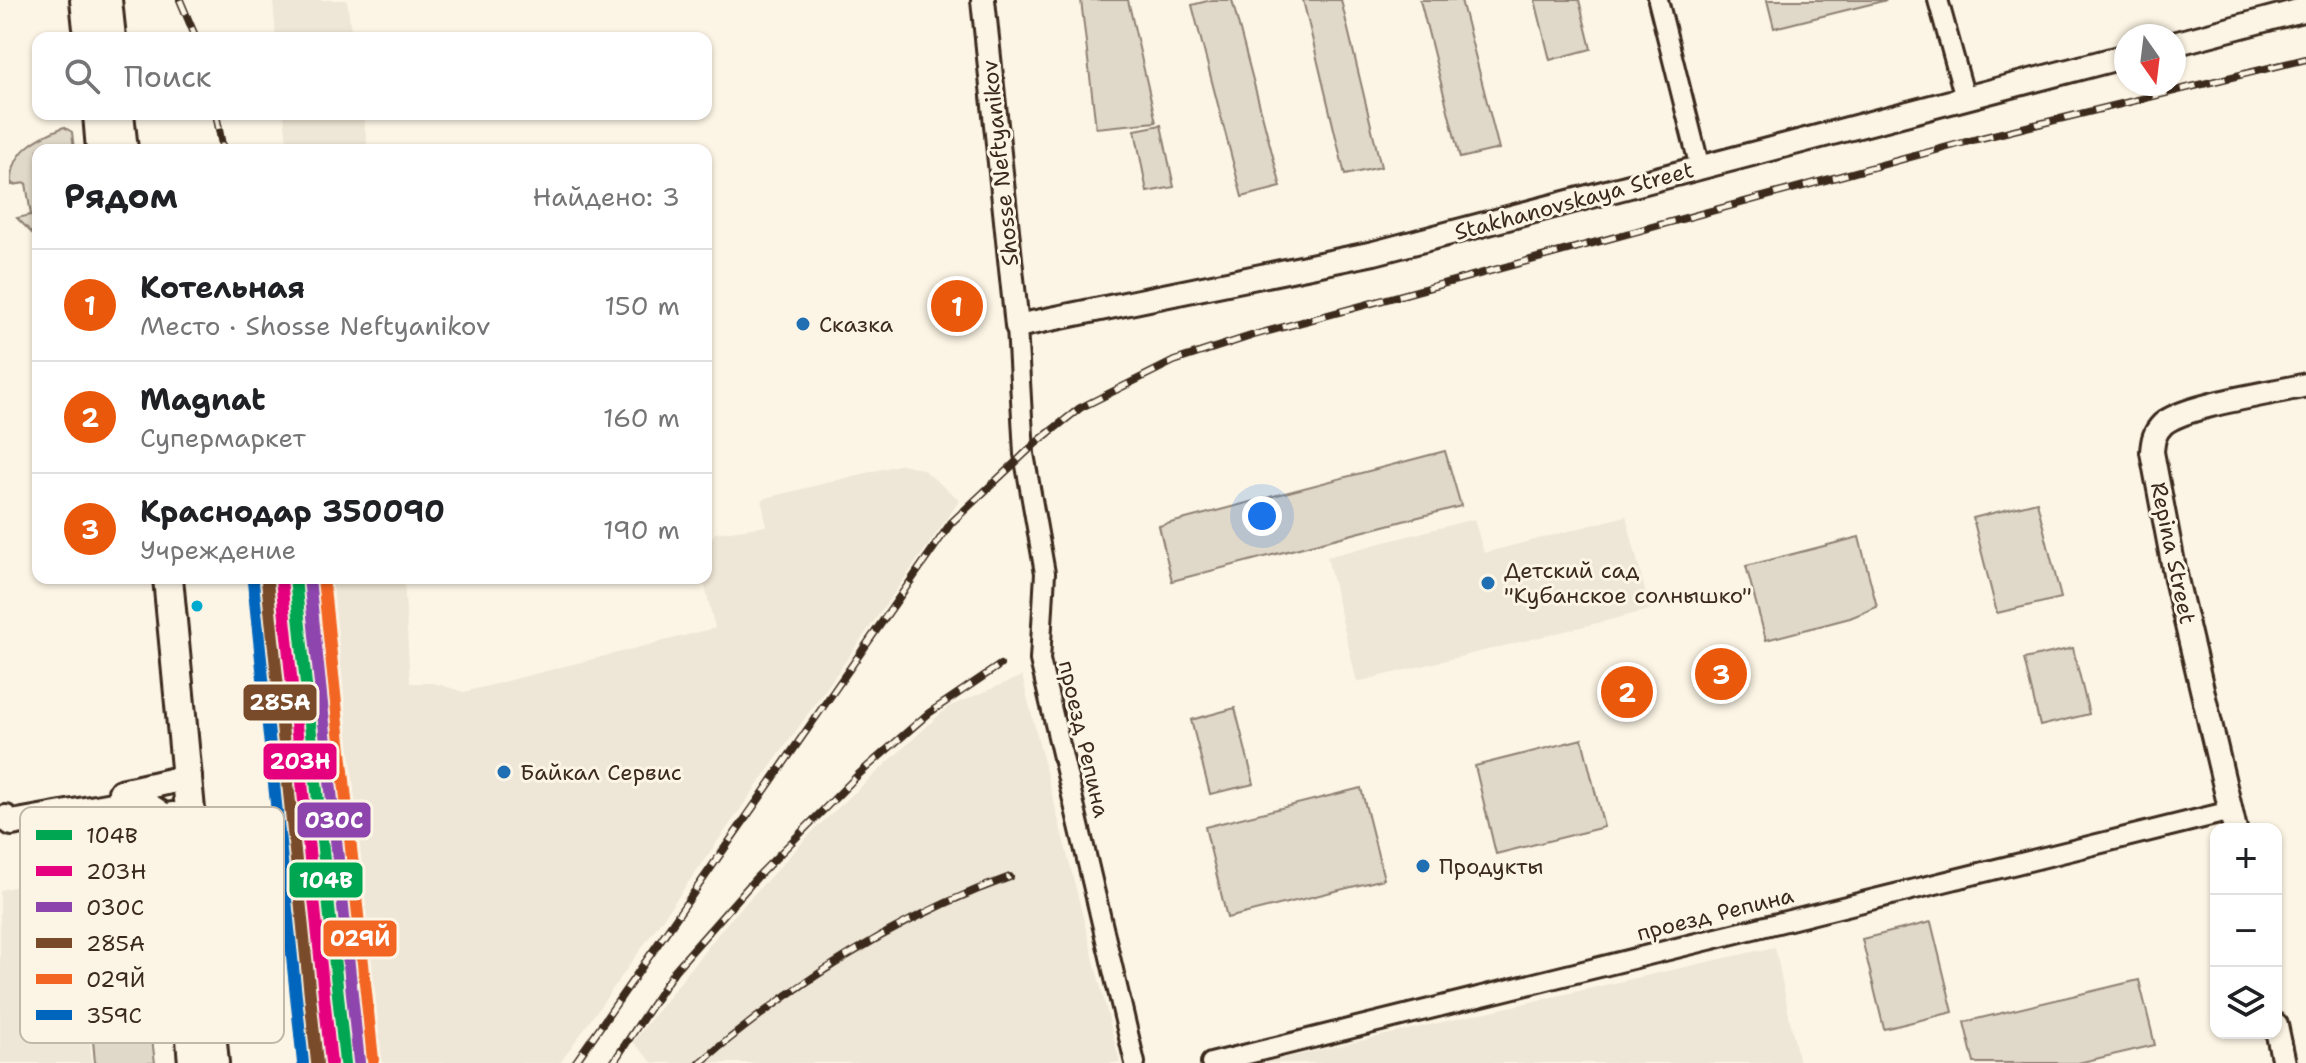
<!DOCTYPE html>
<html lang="ru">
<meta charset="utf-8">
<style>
:root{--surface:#fff;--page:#f6f6f6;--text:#202124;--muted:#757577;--line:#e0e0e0;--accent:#ea580c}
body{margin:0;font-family:"Shantell Sans",sans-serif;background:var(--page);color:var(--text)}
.controls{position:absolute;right:24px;bottom:24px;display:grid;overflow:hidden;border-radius:16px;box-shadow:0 2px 6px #0004}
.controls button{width:72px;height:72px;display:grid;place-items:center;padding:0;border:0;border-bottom:2px solid var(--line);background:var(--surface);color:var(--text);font:40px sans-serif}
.compass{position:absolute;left:2114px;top:24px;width:72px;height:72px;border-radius:50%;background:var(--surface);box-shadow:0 2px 6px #0004;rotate:166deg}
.you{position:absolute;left:1262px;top:516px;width:28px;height:28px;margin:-20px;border:6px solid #fff;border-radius:50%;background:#1a73e8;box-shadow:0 0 0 12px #1a73e833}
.badge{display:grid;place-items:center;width:52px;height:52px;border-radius:50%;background:var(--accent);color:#fff;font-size:26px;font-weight:700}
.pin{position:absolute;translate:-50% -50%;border:4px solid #fff;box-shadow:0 2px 8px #0006}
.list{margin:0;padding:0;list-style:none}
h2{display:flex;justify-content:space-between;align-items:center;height:104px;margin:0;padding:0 32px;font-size:34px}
h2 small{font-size:26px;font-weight:400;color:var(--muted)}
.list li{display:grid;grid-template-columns:52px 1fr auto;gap:24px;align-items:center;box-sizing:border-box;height:112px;padding:0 32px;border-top:2px solid var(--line)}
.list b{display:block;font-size:30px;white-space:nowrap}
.list p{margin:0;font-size:26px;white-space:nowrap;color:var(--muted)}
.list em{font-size:26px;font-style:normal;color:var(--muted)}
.icon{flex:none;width:44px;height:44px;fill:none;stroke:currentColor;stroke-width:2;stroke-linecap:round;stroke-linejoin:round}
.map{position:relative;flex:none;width:2306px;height:1063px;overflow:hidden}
.search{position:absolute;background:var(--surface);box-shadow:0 2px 6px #0004;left:32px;top:32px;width:680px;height:88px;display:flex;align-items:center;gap:20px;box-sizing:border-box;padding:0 28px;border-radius:16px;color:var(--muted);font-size:30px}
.panel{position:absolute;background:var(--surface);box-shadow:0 2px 6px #0004;left:32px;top:144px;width:680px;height:440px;border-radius:16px}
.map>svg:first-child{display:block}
.built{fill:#eee6d6}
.green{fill:#e0d8c8;stroke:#8e8173;stroke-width:2}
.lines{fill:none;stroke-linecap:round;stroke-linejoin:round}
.minor-casing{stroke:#3b2a1e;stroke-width:24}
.tertiary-casing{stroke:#3b2a1e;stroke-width:28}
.secondary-casing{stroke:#3b2a1e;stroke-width:30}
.primary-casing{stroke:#3b2a1e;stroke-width:34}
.minor{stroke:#fcf5e5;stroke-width:18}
.tertiary{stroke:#fcf5e5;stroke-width:22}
.secondary{stroke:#fcf5e5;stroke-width:24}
.primary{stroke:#fcf5e5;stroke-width:28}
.rail-casing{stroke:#3b2a1e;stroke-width:8}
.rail{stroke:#fcf5e5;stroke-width:5;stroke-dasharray:15;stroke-linecap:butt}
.rail-1-casing{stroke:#fcf5e5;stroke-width:18}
.rail-2-casing{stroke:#fcf5e5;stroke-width:18}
.rail-3-casing{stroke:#fcf5e5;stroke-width:18}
.rail-4-casing{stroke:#fcf5e5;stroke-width:18}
.rail-5-casing{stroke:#fcf5e5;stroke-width:18}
.rail-6-casing{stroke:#fcf5e5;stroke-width:18}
.rail-1{stroke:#00a651;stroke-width:12}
.rail-2{stroke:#e5007d;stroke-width:12}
.rail-3{stroke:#8e44ad;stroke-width:12}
.rail-4{stroke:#7a4b2a;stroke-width:12}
.rail-5{stroke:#f26522;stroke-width:12}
.rail-6{stroke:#0065bd;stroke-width:12}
.poi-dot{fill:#1f6fb2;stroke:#fcf5e5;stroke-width:3}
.bus-dot{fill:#00a9ce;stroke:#fcf5e5;stroke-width:3}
.labels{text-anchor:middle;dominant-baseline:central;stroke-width:6;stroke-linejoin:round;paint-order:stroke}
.street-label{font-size:22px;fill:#3b2a1e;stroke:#fcf5e5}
.poi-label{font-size:22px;fill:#3b2a1e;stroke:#fcf5e5;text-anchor:start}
.key{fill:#fcf5e5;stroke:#c2b8a9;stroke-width:2}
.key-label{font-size:22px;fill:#3b2a1e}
.line-badge{stroke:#fcf5e5;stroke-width:3}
.badge-label{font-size:22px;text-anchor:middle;font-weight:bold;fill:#fff}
</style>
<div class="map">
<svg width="2306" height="1063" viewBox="0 0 2306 1063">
<rect width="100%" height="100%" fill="#fcf5e5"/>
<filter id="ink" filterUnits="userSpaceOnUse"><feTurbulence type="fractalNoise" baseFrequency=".0125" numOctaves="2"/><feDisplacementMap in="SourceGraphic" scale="16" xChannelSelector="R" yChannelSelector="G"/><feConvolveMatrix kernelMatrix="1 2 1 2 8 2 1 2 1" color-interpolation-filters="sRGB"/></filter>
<g filter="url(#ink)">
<path class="built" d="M 273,0 L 347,0 L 352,38 L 276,38 Z
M 284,114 L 363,114 L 368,150 L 288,150 Z
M 902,464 L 922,469 L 960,500 L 560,1063 L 381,1063 L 331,578 L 404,578 L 410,683 L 434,683 L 464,692 L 715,628 L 703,578 L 706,578 L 708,544 L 715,533 L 766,526 L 762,499 Z
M 1626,516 L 1650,610 L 1357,682 L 1327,557 L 1474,519 L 1484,553 Z
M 1022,676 L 1120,1063 L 653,1063 L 633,1042 L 726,924 L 815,829 L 948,707 Z
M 74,874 L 92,1063 L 0,1063 L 0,890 Z
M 1775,947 L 1799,1063 L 1263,1063 L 1636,978 Z"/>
<path class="green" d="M 1081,0 L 1128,0 L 1156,122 L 1096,128 Z
M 1211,0 L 1232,0 L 1281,187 L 1242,197 L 1192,5 Z
M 1303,0 L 1341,0 L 1381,167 L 1345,175 Z
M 1420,0 L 1461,0 L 1499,149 L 1460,158 Z
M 1535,0 L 1579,0 L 1591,49 L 1550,60 Z
M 1767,0 L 1887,0 L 1774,28 Z
M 1161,125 L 1174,187 L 1147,192 L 1135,130 Z
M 64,127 L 72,132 L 74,150 L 38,150 L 38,239 L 17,218 L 31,215 L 26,183 L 12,185 C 10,151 36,138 64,127 Z
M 1445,451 L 1461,506 L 1172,581 L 1159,526 Z
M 2037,502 L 2061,598 L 1997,613 L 1973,518 Z
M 1859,537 L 1877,607 L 1850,618 L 1766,640 L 1746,566 Z
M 2073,648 L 2089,714 L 2040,726 L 2024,659 Z
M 1235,708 L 1254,784 L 1210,794 L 1191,720 Z
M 1582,739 L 1604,827 L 1496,854 L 1475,766 Z
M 1361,788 L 1384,879 L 1227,918 L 1205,827 Z
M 99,853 L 141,854 L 143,966 L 155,1063 L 95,1063 L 79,881 Z
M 1931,922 L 1953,1012 L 1884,1029 L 1862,939 Z
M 2139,980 L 2155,1045 L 2078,1063 L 1974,1063 L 1964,1022 Z"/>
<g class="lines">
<g class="minor-casing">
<path id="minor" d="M 1658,0 L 1700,168
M 1938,0 L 1965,98
M 1017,326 L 1024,454 L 1045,573 L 1040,660 L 1135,1063
M 1211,1063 L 2231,811"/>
</g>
<g class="tertiary-casing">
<path id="tertiary" d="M 983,0 L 1017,326 L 1374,253 L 2126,56
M 2174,44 L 2306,9
M 2235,829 L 2176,579 L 2152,452 C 2153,440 2154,433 2163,424 C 2185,405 2274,393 2306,385
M 2276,1025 L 2284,1063"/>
</g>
<g class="secondary-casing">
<path id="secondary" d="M 121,792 L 189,777
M 6,818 L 12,823 L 140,800 L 164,816 L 171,841"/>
</g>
<g class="primary-casing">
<path id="primary" d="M 85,0 L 89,38
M 107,0 L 111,38
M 98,114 L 101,150
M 119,114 L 123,150
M 168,578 L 214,1063
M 173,817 L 193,1063"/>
</g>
<use href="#minor" class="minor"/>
<use href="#tertiary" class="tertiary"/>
<use href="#secondary" class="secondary"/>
<use href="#primary" class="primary"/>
<g class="rail-casing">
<path id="rail" d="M 180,0 L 196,38
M 216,114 L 223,150
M 277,578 L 282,632
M 575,1063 L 951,523 L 1036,443 L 1080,408 L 1174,361 L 1254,335 L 1977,139 L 2306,59
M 613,1063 L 675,970 L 757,877 L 859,774 L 929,713 L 1000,665
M 700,1063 C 793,984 895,918 1010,877"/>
</g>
<use href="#rail" class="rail"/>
<g class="rail-1-casing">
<path id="rail-1" d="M 295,578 L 345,1063"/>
</g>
<g class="rail-2-casing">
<path id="rail-2" d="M 281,579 L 331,1063"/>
</g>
<g class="rail-3-casing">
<path id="rail-3" d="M 309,578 L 359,1062"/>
</g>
<g class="rail-4-casing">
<path id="rail-4" d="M 267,581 L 317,1063"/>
</g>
<g class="rail-5-casing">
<path id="rail-5" d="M 323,578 L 373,1060"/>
</g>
<g class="rail-6-casing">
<path id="rail-6" d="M 253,582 L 303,1063"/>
</g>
<use href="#rail-1" class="rail-1"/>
<use href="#rail-2" class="rail-2"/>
<use href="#rail-3" class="rail-3"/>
<use href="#rail-4" class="rail-4"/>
<use href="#rail-5" class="rail-5"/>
<use href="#rail-6" class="rail-6"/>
</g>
</g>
<g class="poi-dot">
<circle cx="803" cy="324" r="8"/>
<circle cx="1488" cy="583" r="8"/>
<circle cx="504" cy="772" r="8"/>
<circle cx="1423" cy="866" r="8"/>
</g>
<circle class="bus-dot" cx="197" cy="606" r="7"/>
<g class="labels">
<g class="street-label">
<text transform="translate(1000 163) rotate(-96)">Shosse Neftyanikov</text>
<text transform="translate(1574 201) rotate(-15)">Stakhanovskaya Street</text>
<text transform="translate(2173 553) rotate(78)">Repina Street</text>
<text transform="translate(1084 739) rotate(77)">проезд Репина</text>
<text transform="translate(1715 914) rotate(-14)">проезд Репина</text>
</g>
<g class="poi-label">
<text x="819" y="324">Сказка</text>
<text x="1504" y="570">Детский сад<tspan x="1504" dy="25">"Кубанское солнышко"</tspan></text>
<text x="520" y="772">Байкал Сервис</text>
<text x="1439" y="866">Продукты</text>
</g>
</g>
<rect x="20" y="807" width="264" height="236" rx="12" class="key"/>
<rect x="36" y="830" width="36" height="10" fill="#00a651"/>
<rect x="36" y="866" width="36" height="10" fill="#e5007d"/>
<rect x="36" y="902" width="36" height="10" fill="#8e44ad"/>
<rect x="36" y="938" width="36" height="10" fill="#7a4b2a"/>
<rect x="36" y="974" width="36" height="10" fill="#f26522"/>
<rect x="36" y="1010" width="36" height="10" fill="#0065bd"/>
<g class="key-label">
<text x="86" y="843">104В</text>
<text x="86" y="879">203Н</text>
<text x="86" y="915">030C</text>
<text x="86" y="951">285А</text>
<text x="86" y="987">029Й</text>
<text x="86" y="1023">359С</text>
</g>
<g class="line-badge">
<rect x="242" y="683" width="76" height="39" rx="8" fill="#7a4b2a"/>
<rect x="262" y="742" width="76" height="39" rx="8" fill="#e5007d"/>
<rect x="296" y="801" width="76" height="38" rx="8" fill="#8e44ad"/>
<rect x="288" y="861" width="76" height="38" rx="8" fill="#00a651"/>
<rect x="322" y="919" width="76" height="39" rx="8" fill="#f26522"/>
</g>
<g class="badge-label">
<text x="280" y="710">285А</text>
<text x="300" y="769">203Н</text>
<text x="334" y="828">030C</text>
<text x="326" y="888">104В</text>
<text x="360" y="946">029Й</text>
</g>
</svg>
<div class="controls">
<button>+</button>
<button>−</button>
<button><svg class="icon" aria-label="layers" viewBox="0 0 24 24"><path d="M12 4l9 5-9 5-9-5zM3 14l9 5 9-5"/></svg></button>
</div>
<svg class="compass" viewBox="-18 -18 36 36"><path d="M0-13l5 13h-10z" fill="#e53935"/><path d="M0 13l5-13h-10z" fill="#757577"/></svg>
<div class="you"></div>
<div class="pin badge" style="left:957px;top:306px">1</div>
<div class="pin badge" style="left:1627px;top:692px">2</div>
<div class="pin badge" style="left:1721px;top:674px">3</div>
<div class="search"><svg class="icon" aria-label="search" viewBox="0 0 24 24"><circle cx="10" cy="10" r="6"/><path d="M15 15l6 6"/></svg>Поиск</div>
<section class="panel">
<h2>Рядом<small>Найдено: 3</small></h2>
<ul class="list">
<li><span class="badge">1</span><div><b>Котельная</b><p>Место · Shosse Neftyanikov</p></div><em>150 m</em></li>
<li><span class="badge">2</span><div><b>Magnat</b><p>Супермаркет</p></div><em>160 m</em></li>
<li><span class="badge">3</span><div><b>Краснодар 350090</b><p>Учреждение</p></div><em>190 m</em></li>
</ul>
</section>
</div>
